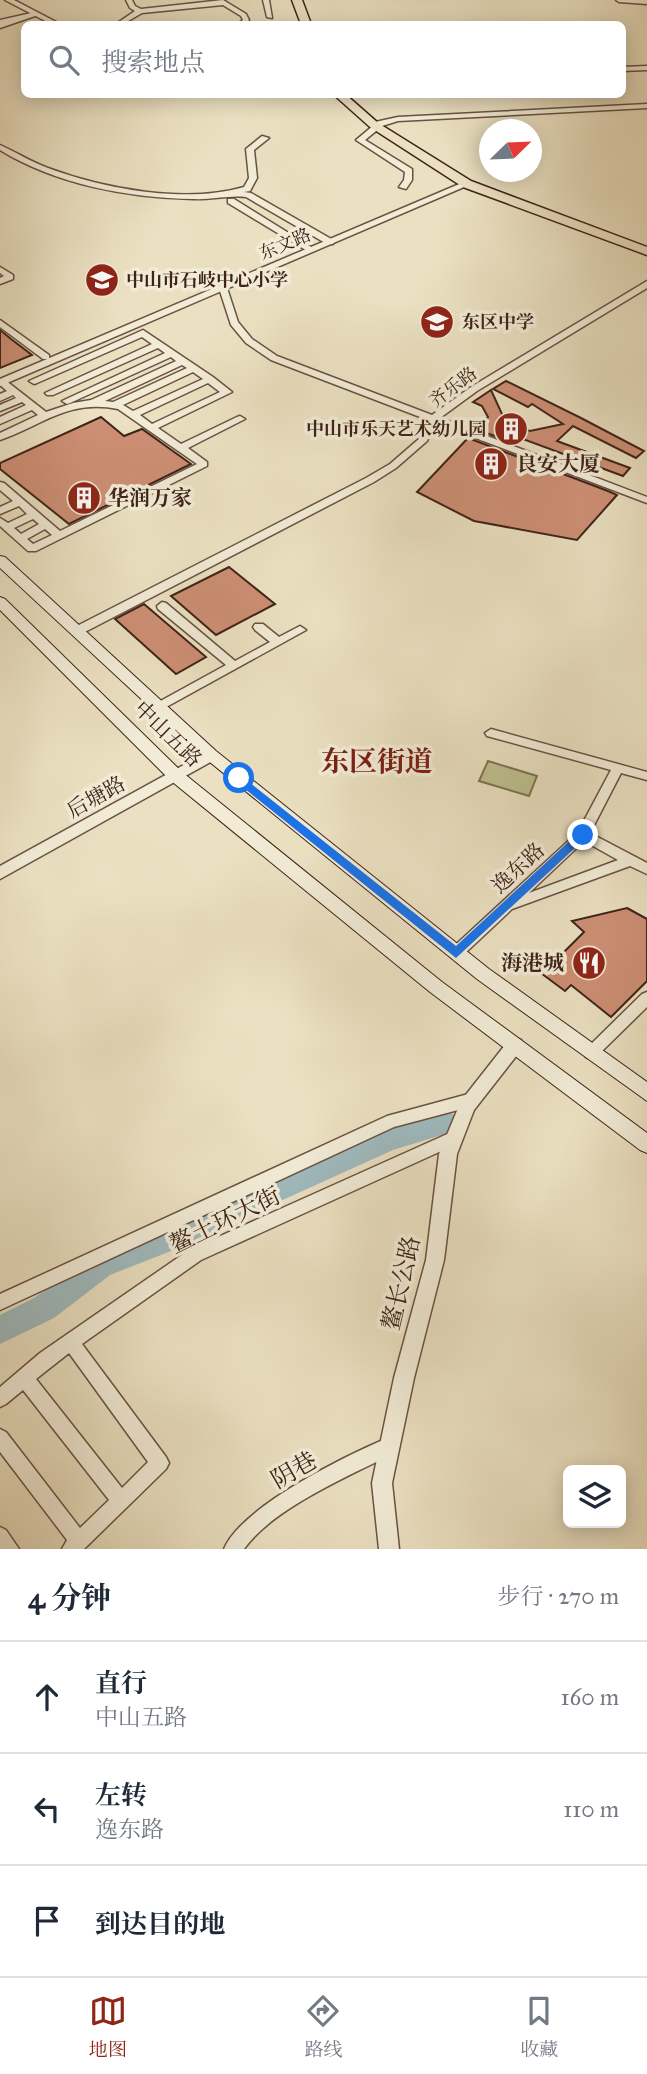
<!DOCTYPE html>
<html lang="zh">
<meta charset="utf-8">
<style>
:root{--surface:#fff;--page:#f2f2f3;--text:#1f2937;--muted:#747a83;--line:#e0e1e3;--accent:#8f2418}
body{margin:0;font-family:"IM FELL Great Primer","Noto Serif SC",serif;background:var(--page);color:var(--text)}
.controls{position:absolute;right:21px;bottom:21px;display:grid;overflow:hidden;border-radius:10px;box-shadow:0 4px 18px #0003}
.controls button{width:63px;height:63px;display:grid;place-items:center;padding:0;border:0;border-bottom:2px solid var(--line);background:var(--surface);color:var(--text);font:35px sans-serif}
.compass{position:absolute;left:479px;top:119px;width:63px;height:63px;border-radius:50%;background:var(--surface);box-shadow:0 4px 18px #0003;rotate:67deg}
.stop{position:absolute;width:21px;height:21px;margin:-16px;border:5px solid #1a73e8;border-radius:50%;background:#fff}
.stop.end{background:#1a73e8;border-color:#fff;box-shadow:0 2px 7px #0008}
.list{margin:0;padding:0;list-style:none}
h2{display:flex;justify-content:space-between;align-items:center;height:91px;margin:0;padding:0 28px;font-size:30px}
h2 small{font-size:23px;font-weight:400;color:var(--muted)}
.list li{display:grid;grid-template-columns:46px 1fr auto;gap:21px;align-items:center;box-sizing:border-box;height:112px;padding:0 28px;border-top:2px solid var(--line)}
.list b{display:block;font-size:26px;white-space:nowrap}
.list p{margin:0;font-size:23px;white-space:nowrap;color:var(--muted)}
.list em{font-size:23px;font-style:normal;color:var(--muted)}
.icon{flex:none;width:38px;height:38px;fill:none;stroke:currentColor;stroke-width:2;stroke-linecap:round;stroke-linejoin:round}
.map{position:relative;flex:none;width:647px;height:1549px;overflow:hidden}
.search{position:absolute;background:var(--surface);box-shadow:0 4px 18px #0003;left:21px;right:21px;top:21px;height:77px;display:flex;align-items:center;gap:18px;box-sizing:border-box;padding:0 24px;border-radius:10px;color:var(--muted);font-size:26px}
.sheet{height:427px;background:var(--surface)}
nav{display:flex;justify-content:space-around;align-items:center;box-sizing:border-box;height:98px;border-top:2px solid var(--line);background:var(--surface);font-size:19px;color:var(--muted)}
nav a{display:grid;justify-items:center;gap:4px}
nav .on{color:var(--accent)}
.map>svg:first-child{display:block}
.green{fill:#bdc18f;stroke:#7e7254;stroke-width:2}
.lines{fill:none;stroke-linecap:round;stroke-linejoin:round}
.river{fill:#9fbabf;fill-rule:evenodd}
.building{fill:#cd8f75;stroke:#3f2319;stroke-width:2}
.minor-casing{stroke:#6a5243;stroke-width:3}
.tertiary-casing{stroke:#6a5243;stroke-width:3}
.secondary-casing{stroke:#3f2319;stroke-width:2}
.primary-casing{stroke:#3f2319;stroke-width:3}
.minor{fill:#f2ecd7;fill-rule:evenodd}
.tertiary{fill:#f2ecd7;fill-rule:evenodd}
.secondary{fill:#f2ecd7;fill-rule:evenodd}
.primary{fill:#ebe1c2;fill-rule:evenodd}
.route{fill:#1a73e8}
.labels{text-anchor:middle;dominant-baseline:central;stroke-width:7;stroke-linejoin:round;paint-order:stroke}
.far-street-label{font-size:18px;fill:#3f2319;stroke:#f2ecd7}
.far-poi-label{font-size:18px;font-weight:bold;fill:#3f2319;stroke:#f2ecd7;text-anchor:start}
.poi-label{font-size:21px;font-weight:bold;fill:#3f2319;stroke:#f2ecd7;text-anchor:start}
.street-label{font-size:21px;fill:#3f2319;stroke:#f2ecd7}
.near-street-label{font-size:24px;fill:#3f2319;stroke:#f2ecd7}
.district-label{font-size:28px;font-weight:bold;fill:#7a1f14;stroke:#f2ecd7}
</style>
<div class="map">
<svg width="647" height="1549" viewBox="0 0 647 1549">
<rect width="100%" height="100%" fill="#ebe1c2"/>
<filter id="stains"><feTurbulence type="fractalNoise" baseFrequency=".00286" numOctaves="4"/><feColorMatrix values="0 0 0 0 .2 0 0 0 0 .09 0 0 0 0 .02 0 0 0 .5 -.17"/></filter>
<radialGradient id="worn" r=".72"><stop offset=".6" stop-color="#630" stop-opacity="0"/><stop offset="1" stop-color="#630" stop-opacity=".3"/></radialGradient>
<path class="green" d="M 488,761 L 537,776 L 529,796 L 479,781 Z"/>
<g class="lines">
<path class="river" d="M 446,1112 L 455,1115 L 459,1123 L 455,1131 L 393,1150 L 166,1253 L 110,1275 L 54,1318 L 0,1344 L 0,1315 L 34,1298 L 91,1256 L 149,1234 L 379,1132 Z"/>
</g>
<path class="building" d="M 0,330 L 11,339 L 32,355 L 0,368 Z
M 506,381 L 581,418 L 644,451 L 636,458 L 573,426 L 557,441 L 630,468 L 623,476 L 515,436 L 513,443 L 476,429 L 488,417 L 482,406 L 473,402 L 491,390 L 502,414 L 500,420 L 530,431 L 563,424 L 532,404 L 528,407 L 493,389 Z
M 101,417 L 124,436 L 142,429 L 191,464 L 69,524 L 0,469 L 0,463 Z
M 468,438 L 608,491 L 617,495 L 577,540 L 474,521 L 417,492 Z
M 229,567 L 275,604 L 216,635 L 171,596 Z
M 144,604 L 206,657 L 176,674 L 115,619 Z
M 627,908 L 647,919 L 647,981 L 611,1017 L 571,985 L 565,991 L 530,965 L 541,955 L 554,962 L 584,932 L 572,921 Z"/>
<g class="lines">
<g class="minor-casing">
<path id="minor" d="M 126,0 L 132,0 L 135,6 L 141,9 L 223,0 L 246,14 L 249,20 L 244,24 L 238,24 L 243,20 L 241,16 L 223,5 L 142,13 L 123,24 L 116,24 L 135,11 L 130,8 Z
M 263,0 L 269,0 L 272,18 L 267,17 Z
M 616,0 L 647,0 L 647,4 L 619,2 Z
M 36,12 L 38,15 L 0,28 L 0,20 Z
M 647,66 L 647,70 L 622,71 L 622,67 Z
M 374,125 L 381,127 L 365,140 L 412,169 L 412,180 L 406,189 L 399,187 L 404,180 L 405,172 L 356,140 Z
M 262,136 L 269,138 L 254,150 L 257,178 L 250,191 L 244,192 L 251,193 L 333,240 L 333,244 L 327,244 L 246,197 C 229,195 211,200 193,199 C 128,198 55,184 0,150 L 0,145 C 16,152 31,162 48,168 C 104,189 186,204 244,187 L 249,178 L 246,149 Z
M 228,199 L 234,199 L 316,250 L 309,252 L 228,203 Z
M 0,267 L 13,275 L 13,279 L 0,284 L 0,278 L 4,276 L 0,273 Z
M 647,281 L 647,288 L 477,391 L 440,418 L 647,497 L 647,503 L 436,423 L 427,441 L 396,468 L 374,482 L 81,634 L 77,635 L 71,631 L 73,628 L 366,478 L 390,464 L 420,438 L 428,420 L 271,360 L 246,343 L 231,325 L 219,288 L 220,286 L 227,288 L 238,322 L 252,339 L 277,356 L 432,415 L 471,387 Z
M 0,320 L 49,355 L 49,359 L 43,359 L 0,327 Z
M 143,330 L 213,377 L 232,392 L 158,428 L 181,444 L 237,417 L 240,416 L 245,419 L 188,448 L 207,462 L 207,466 L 36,551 L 28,551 L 0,526 L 0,518 L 8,523 L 27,514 L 19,506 L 0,514 L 0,507 L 13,501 L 0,490 L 0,482 L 4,483 L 60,531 L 197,464 L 118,409 C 68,399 43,425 0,440 L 0,433 L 38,415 L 32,410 L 0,424 L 0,417 L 26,405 L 22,402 L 0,411 L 0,405 L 16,398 L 13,395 L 0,401 L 0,394 L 7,391 L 0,385 L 0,380 L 5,380 L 46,412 L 73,403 L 91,400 L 176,361 L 171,357 L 70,403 L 67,404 L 62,401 L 165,353 L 158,348 L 53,395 L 47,395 L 45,393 L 152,344 L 142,337 L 37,383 L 34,384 L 29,381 ZM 182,365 L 187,368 L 113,402 L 105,401 ZM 193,372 L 203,379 L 133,411 L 123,405 ZM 208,383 L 220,392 L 152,424 L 140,415 ZM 33,519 L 39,524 L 21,534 L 14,528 ZM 45,529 L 52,535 L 33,544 L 27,539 Z
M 162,602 L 166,603 L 235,661 L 270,642 L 255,630 L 253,627 L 255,624 L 263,624 L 279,637 L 300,626 L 306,630 L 159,711 L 155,710 L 153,707 L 155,704 L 226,665 L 158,609 L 157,606 Z
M 491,729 L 647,772 L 647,780 L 621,773 L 590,833 L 647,863 L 647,874 L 630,866 L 512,909 L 461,957 L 456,959 L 451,957 L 449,953 L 451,949 L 578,832 L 611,770 L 487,736 L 485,733 ZM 584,841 L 618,860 L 529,893 Z
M 647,992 L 647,1007 L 596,1057 L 591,1059 L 586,1057 L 584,1053 L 586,1049 L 642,994 Z
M 472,1093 L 477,1095 L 479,1100 L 477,1105 L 394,1127 L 0,1310 L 0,1294 L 387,1116 Z
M 454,1131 L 459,1133 L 462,1138 L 459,1143 L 201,1260 L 82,1344 L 166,1457 L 169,1463 L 166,1469 L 84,1549 L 62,1549 L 67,1540 L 0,1452 L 0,1429 L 6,1432 L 80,1528 L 109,1500 L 23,1390 L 6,1404 L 0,1407 L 0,1387 L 40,1353 L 189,1250 ZM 69,1353 L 148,1462 L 122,1488 L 36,1379 Z
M 390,1437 L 396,1440 L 399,1446 L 396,1452 C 350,1476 274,1507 244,1549 L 224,1549 C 242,1506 347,1455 390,1437 Z
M 0,1527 L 6,1530 L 19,1549 L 0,1549 Z"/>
</g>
<g class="tertiary-casing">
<path id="tertiary" d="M 5,0 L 14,0 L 60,24 L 51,24 Z
M 647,104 L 647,108 L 398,121 L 382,126 L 377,129 L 373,127 L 375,122 L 398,117 Z
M 464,182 L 471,184 L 0,386 L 0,379 Z
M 211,750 L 218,755 L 216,759 L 0,879 L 0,866 Z
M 515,1038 L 521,1040 L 523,1045 L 521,1050 L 474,1110 L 457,1154 L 444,1260 L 414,1378 L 392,1483 L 399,1549 L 379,1549 L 372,1483 L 394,1378 L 426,1260 L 439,1154 L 461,1101 L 509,1040 Z"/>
</g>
<g class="secondary-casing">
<path id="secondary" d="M 0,556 L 5,557 L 216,751 L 489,969 L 647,1082 L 647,1101 L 477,979 L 206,759 L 0,568 Z
M 0,597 L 5,599 L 182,772 L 442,982 L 647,1133 L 647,1153 L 640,1150 L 430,992 L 170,780 L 0,610 Z"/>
</g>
<g class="primary-casing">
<path id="primary" d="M 292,0 L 302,0 L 311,24 L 301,24 Z
M 333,94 L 345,94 L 378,123 L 471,181 L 647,247 L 647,255 L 463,187 L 370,127 Z"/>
</g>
<use href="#minor" class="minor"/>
<use href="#tertiary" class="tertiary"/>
<use href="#secondary" class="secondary"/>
<use href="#primary" class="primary"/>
</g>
<path class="route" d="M 239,774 L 456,946 L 579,832 L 583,830 L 589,835 L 456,958 L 235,781 L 234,778 Z"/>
<defs>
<g id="school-disc" transform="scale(1.75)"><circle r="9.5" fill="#8f2418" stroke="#f2ecd7"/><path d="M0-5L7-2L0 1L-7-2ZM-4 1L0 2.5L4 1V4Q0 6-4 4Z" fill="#fff"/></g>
<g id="building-disc" transform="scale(1.75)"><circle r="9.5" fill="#8f2418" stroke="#f2ecd7"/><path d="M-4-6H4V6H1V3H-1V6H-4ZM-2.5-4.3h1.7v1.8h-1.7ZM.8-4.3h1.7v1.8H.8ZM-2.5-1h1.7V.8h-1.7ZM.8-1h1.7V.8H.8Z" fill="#fff"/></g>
<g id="restaurant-disc" transform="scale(1.75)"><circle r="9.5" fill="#8f2418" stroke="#f2ecd7"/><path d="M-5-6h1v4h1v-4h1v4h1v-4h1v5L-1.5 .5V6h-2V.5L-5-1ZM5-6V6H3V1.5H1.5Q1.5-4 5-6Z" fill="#fff"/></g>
</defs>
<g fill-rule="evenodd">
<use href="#school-disc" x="102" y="280"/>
<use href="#school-disc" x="437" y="322"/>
<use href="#building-disc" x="511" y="429"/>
<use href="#building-disc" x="491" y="464"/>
<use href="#building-disc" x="84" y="498"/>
<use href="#restaurant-disc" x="589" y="963"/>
</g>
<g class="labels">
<g class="far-street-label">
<text transform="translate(285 244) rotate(-23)">东文路</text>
<text transform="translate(453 387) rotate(-37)">齐乐路</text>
</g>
<g class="far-poi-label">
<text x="126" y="280">中山市石岐中心小学</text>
<text x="462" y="322">东区中学</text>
<text x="486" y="429" text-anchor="end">中山市乐天艺术幼儿园</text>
</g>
<g class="poi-label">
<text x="516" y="464">良安大厦</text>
<text x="108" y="498">华润万家</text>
<text x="564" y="963" text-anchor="end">海港城</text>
</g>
<g class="street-label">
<text transform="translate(168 734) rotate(44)">中山五路</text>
<text transform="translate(96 797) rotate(-29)">后塘路</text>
<text transform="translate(518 868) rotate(-43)">逸东路</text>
</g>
<g class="near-street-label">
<text transform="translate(225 1220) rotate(-26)">鳌土环大街</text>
<text transform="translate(401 1283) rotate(-77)">鳌长公路</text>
<text transform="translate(294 1470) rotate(-30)">阴巷</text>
</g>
<g class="district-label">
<text x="377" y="761">东区街道</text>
</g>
</g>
<rect width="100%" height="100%" filter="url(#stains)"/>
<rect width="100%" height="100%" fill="url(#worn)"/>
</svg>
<div class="controls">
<button><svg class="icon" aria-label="layers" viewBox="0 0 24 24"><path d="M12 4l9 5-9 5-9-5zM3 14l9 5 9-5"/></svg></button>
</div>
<svg class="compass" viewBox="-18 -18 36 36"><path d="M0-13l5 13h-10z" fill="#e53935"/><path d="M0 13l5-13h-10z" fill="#747a83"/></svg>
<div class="stop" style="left:239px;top:778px"></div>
<div class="stop end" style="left:583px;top:835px"></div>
<div class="search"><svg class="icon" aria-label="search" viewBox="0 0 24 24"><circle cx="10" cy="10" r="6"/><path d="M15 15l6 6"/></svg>搜索地点</div>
</div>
<section class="sheet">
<h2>4 分钟<small>步行 · 270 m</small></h2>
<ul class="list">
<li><svg class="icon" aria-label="ahead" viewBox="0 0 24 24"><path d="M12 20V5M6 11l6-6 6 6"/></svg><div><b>直行</b><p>中山五路</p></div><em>160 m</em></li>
<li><svg class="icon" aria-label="left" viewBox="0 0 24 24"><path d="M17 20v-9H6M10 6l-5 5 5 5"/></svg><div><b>左转</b><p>逸东路</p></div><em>110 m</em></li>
<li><svg class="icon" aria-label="arrive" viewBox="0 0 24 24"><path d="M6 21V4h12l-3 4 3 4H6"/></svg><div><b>到达目的地</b></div></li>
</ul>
</section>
<nav>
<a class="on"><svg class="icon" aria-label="map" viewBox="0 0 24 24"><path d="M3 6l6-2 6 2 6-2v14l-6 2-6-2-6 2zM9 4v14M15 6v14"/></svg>地图</a>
<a><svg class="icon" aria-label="directions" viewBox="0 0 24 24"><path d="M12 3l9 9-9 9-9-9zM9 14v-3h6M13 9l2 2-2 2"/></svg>路线</a>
<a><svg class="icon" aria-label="saved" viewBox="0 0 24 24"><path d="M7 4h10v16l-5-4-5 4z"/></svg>收藏</a>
</nav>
